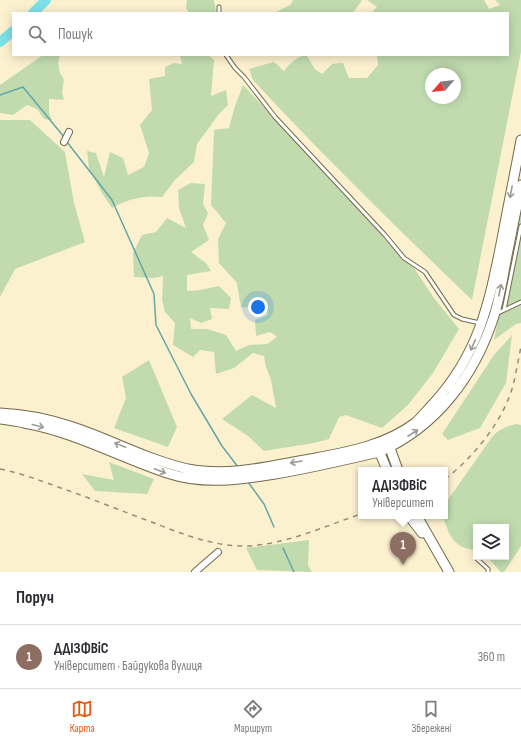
<!DOCTYPE html>
<html lang="uk">
<meta charset="utf-8">
<style>
:root{--surface:#fff;--page:#f7f7f7;--text:#2b2b33;--muted:#7c7c81;--line:#e1e1e2;--accent:#ea580c}
body{margin:0;font-family:"Sofia Sans Condensed",sans-serif;background:var(--page);color:var(--text)}
.controls{position:absolute;right:12px;bottom:12px;display:grid;overflow:hidden;border-radius:0px;box-shadow:0 2px 10px #0003}
.controls button{width:36px;height:36px;display:grid;place-items:center;padding:0;border:0;border-bottom:1px solid var(--line);background:var(--surface);color:var(--text);font:20px sans-serif}
.compass{position:absolute;left:425px;top:68px;width:36px;height:36px;border-radius:50%;background:var(--surface);box-shadow:0 2px 10px #0003;rotate:242deg}
.you{position:absolute;left:258px;top:307px;width:14px;height:14px;margin:-10px;border:3px solid #fff;border-radius:50%;background:#1a73e8;box-shadow:0 0 0 6px #1a73e833}
.badge{display:grid;place-items:center;width:26px;height:26px;border-radius:50%;background:var(--accent);color:#fff;font-size:13px;font-weight:700}
.pin{position:absolute;translate:-50% -33px;filter:drop-shadow(0 1px 2px #0008)}
.pin::after{content:'';position:absolute;top:21px;width:14px;height:12px;background:inherit;clip-path:polygon(0 0,100% 0,50% 100%)}
.popup{position:absolute;left:358px;top:467px;width:90px;height:52px;box-sizing:border-box;display:grid;place-content:center;border-radius:0px;background:var(--surface);filter:drop-shadow(0 1px 3px #0005);font-size:13px;white-space:nowrap;color:var(--muted)}
.popup b{font-size:15px;color:var(--text)}
.popup::after{content:'';position:absolute;left:50%;top:100%;margin-left:-8px;border:8px solid transparent;border-top-color:var(--surface)}
.list{margin:0;padding:0;list-style:none}
h2{display:flex;justify-content:space-between;align-items:center;height:52px;margin:0;padding:0 16px;font-size:17px}
h2 small{font-size:13px;font-weight:400;color:var(--muted)}
.list li{display:grid;grid-template-columns:26px 1fr auto;gap:12px;align-items:center;box-sizing:border-box;height:64px;padding:0 16px;border-top:1px solid var(--line)}
.list b{display:block;font-size:15px;white-space:nowrap}
.list p{margin:0;font-size:13px;white-space:nowrap;color:var(--muted)}
.list em{font-size:13px;font-style:normal;color:var(--muted)}
.icon{flex:none;width:22px;height:22px;fill:none;stroke:currentColor;stroke-width:2;stroke-linecap:round;stroke-linejoin:round}
.map{position:relative;flex:none;width:521px;height:572px;overflow:hidden}
.search{position:absolute;background:var(--surface);box-shadow:0 2px 10px #0003;left:12px;right:12px;top:12px;height:44px;display:flex;align-items:center;gap:10px;box-sizing:border-box;padding:0 14px;border-radius:0px;color:var(--muted);font-size:15px}
.sheet{height:116px;background:var(--surface)}
nav{display:flex;justify-content:space-around;align-items:center;box-sizing:border-box;height:56px;border-top:1px solid var(--line);background:var(--surface);font-size:11px;color:var(--muted)}
nav a{display:grid;justify-items:center;gap:2px}
nav .on{color:var(--accent)}
.map>svg:first-child{display:block}
.green{fill:#c1dbaf;fill-rule:evenodd}
.lines{fill:none;stroke-linecap:round;stroke-linejoin:round}
.stream{stroke:#61a7a7;stroke-width:1.5}
.river{stroke:#7be1e6;stroke-width:10}
.lane-casing{stroke:#736a4c;stroke-width:5}
.street-casing{stroke:#736a4c;stroke-width:8}
.secondary-casing{stroke:#736a4c;stroke-width:11}
.lane{stroke:#fff;stroke-width:3}
.street{stroke:#fff;stroke-width:6}
.secondary{stroke:#fff;stroke-width:9}
.rail{stroke:#958d76;stroke-width:1.5;stroke-dasharray:5 5;stroke-linecap:butt}
.oneway{stroke:#9d9b96}
</style>
<div class="map">
<svg width="521" height="572" viewBox="0 0 521 572">
<rect width="100%" height="100%" fill="#fcf1cf"/>
<path class="green" d="M 187,0 L 214,0 L 216,13 L 189,13 L 186,8 Z
M 293,0 L 362,0 L 356,9 L 352,13 L 274,13 L 290,5 Z
M 367,0 L 484,0 L 489,9 L 500,5 L 495,0 L 521,0 L 521,52 L 472,300 C 397,228 323,156 253,80 L 249,69 L 274,62 L 284,71 C 289,64 298,56 306,55 L 315,69 L 322,74 L 332,64 L 343,63 L 349,78 L 367,78 L 378,65 L 377,55 L 508,55 L 508,13 L 371,13 L 377,7 ZM 431,74 L 455,74 L 455,98 L 431,98 Z
M 43,55 L 60,55 L 58,63 L 60,73 L 64,80 L 62,92 L 64,100 L 49,99 L 49,113 L 52,120 L 44,119 L 37,109 L 27,105 L 13,115 L 0,113 L 0,85 Z
M 180,55 L 208,55 L 214,60 L 211,96 L 226,90 L 228,105 L 219,114 L 197,144 L 194,162 L 175,180 L 162,197 C 144,195 128,199 112,208 L 102,193 L 89,169 L 87,151 L 96,153 L 104,177 L 110,152 L 123,158 L 128,175 L 144,167 L 149,153 L 140,125 L 152,110 L 149,79 L 165,76 L 165,67 L 174,63 L 182,64 Z
M 243,85 L 408,259 L 434,298 L 459,329 L 433,373 L 408,405 L 382,428 L 346,415 L 339,417 L 329,439 L 314,443 L 264,451 L 248,436 L 222,419 L 252,395 L 276,408 L 271,380 L 266,367 L 264,356 L 253,353 L 234,368 L 216,374 L 214,352 L 200,350 L 193,357 L 173,345 L 175,323 L 165,312 L 162,300 L 163,276 L 153,278 L 134,277 L 133,253 L 142,235 L 156,232 L 167,218 L 186,228 L 179,208 L 178,190 L 191,183 L 205,184 L 203,204 L 208,213 L 203,225 L 209,240 L 191,252 L 206,263 L 211,271 L 187,275 L 187,291 L 200,290 L 219,286 L 231,298 L 229,309 L 210,308 L 212,319 L 201,323 L 190,318 L 191,329 L 207,329 L 226,335 L 236,351 L 249,345 L 267,344 L 277,337 L 270,332 L 256,336 L 255,320 L 268,315 L 264,303 L 241,308 L 237,283 L 219,263 L 218,239 L 226,223 L 211,205 L 214,130 L 229,128 L 235,106 Z
M 0,120 L 30,120 L 65,152 L 74,203 L 85,242 L 15,269 L 0,297 Z
M 521,203 L 521,323 L 516,324 L 494,340 Z
M 512,335 L 506,383 L 480,428 L 448,440 L 442,434 L 494,355 Z
M 149,360 L 177,427 L 168,447 L 114,428 L 126,398 L 122,377 Z
M 517,424 L 521,425 L 521,546 L 504,572 L 501,572 L 487,557 L 506,557 L 506,527 L 476,527 L 476,551 L 462,547 L 454,541 L 449,533 L 444,520 L 445,504 L 492,437 C 499,429 507,426 517,424 Z
M 109,462 L 154,479 L 147,494 L 95,491 L 82,474 L 114,480 Z
M 309,540 L 308,565 L 312,572 L 257,570 L 246,548 Z"/>
<g class="lines">
<path class="stream" d="M 0,95 L 23,87 L 64,137
M 67,142 L 112,200 L 154,294 L 156,325 L 191,394 L 222,446 L 238,467
M 248,482 L 264,504 L 274,527
M 283,548 L 294,572"/>
<path class="river" d="M 33,13 L 46,0
M 0,42 L 13,31"/>
<g class="lane-casing">
<path id="lane" d="M 219,7 L 219,13
M 226,55 L 235,68 L 244,77 L 275,117 L 385,235 L 404,258 L 425,272 L 454,315 L 462,319 L 480,323
M 504,310 L 521,226
M 498,313 L 521,302
M 476,558 L 488,569 L 488,572"/>
</g>
<g class="street-casing">
<path id="street" d="M 64,142 L 69,132
M 195,572 L 218,552"/>
</g>
<g class="secondary-casing">
<path id="secondary" d="M 0,413 C 25,414 49,419 73,427 C 112,440 148,460 188,469 C 229,477 270,466 310,459 C 347,452 384,446 415,423 C 421,418 427,410 433,404 C 479,354 489,304 502,239 C 508,206 515,173 521,140
M 0,419 C 8,420 16,421 24,423 C 75,432 119,457 167,473 C 203,485 239,480 275,474 C 311,468 345,460 379,452 C 437,427 475,375 494,316 C 499,300 502,283 505,266 C 510,239 516,212 521,185
M 388,443 L 398,470
M 377,446 L 387,470
M 409,516 L 422,533
M 417,516 L 449,572"/>
</g>
<use href="#lane" class="lane"/>
<use href="#street" class="street"/>
<use href="#secondary" class="secondary"/>
<path class="rail" d="M 0,469 C 21,473 41,481 61,488 C 90,498 119,510 149,521 C 180,533 213,547 248,546 C 287,544 325,526 361,514
M 445,479 C 473,458 502,422 512,389 C 516,375 518,360 521,347"/>
</g>
<defs><path id="oneway-shaft" d="M-6 0H5M1.5-3L5.5 0L1.5 3" fill="none" stroke-width="1.6" stroke-linecap="round" stroke-linejoin="round"/></defs>
<g class="oneway">
<use href="#oneway-shaft" transform="translate(511 192) rotate(101)"/>
<use href="#oneway-shaft" transform="translate(500 290) rotate(-78)"/>
<use href="#oneway-shaft" transform="translate(473 345) rotate(114)"/>
<use href="#oneway-shaft" transform="translate(38 426) rotate(14)"/>
<use href="#oneway-shaft" transform="translate(413 433) rotate(-33)"/>
<use href="#oneway-shaft" transform="translate(120 445) rotate(-158)"/>
<use href="#oneway-shaft" transform="translate(296 462) rotate(170)"/>
<use href="#oneway-shaft" transform="translate(160 471) rotate(21)"/>
</g>
</svg>
<div class="controls">
<button><svg class="icon" aria-label="layers" viewBox="0 0 24 24"><path d="M12 4l9 5-9 5-9-5zM3 14l9 5 9-5"/></svg></button>
</div>
<svg class="compass" viewBox="-18 -18 36 36"><path d="M0-13l5 13h-10z" fill="#e53935"/><path d="M0 13l5-13h-10z" fill="#7c7c81"/></svg>
<div class="you"></div>
<div class="pin badge" style="left:403px;top:565px;background:#8d6e63">1</div>
<div class="popup"><b>ДДІЗФВіС</b>Університет</div>
<div class="search"><svg class="icon" aria-label="search" viewBox="0 0 24 24"><circle cx="10" cy="10" r="6"/><path d="M15 15l6 6"/></svg>Пошук</div>
</div>
<section class="sheet">
<h2>Поруч<small></small></h2>
<ul class="list">
<li><span class="badge" style="background:#8d6e63">1</span><div><b>ДДІЗФВіС</b><p>Університет · Байдукова вулиця</p></div><em>360 m</em></li>
</ul>
</section>
<nav>
<a class="on"><svg class="icon" aria-label="map" viewBox="0 0 24 24"><path d="M3 6l6-2 6 2 6-2v14l-6 2-6-2-6 2zM9 4v14M15 6v14"/></svg>Карта</a>
<a><svg class="icon" aria-label="directions" viewBox="0 0 24 24"><path d="M12 3l9 9-9 9-9-9zM9 14v-3h6M13 9l2 2-2 2"/></svg>Маршрут</a>
<a><svg class="icon" aria-label="saved" viewBox="0 0 24 24"><path d="M7 4h10v16l-5-4-5 4z"/></svg>Збережені</a>
</nav>
